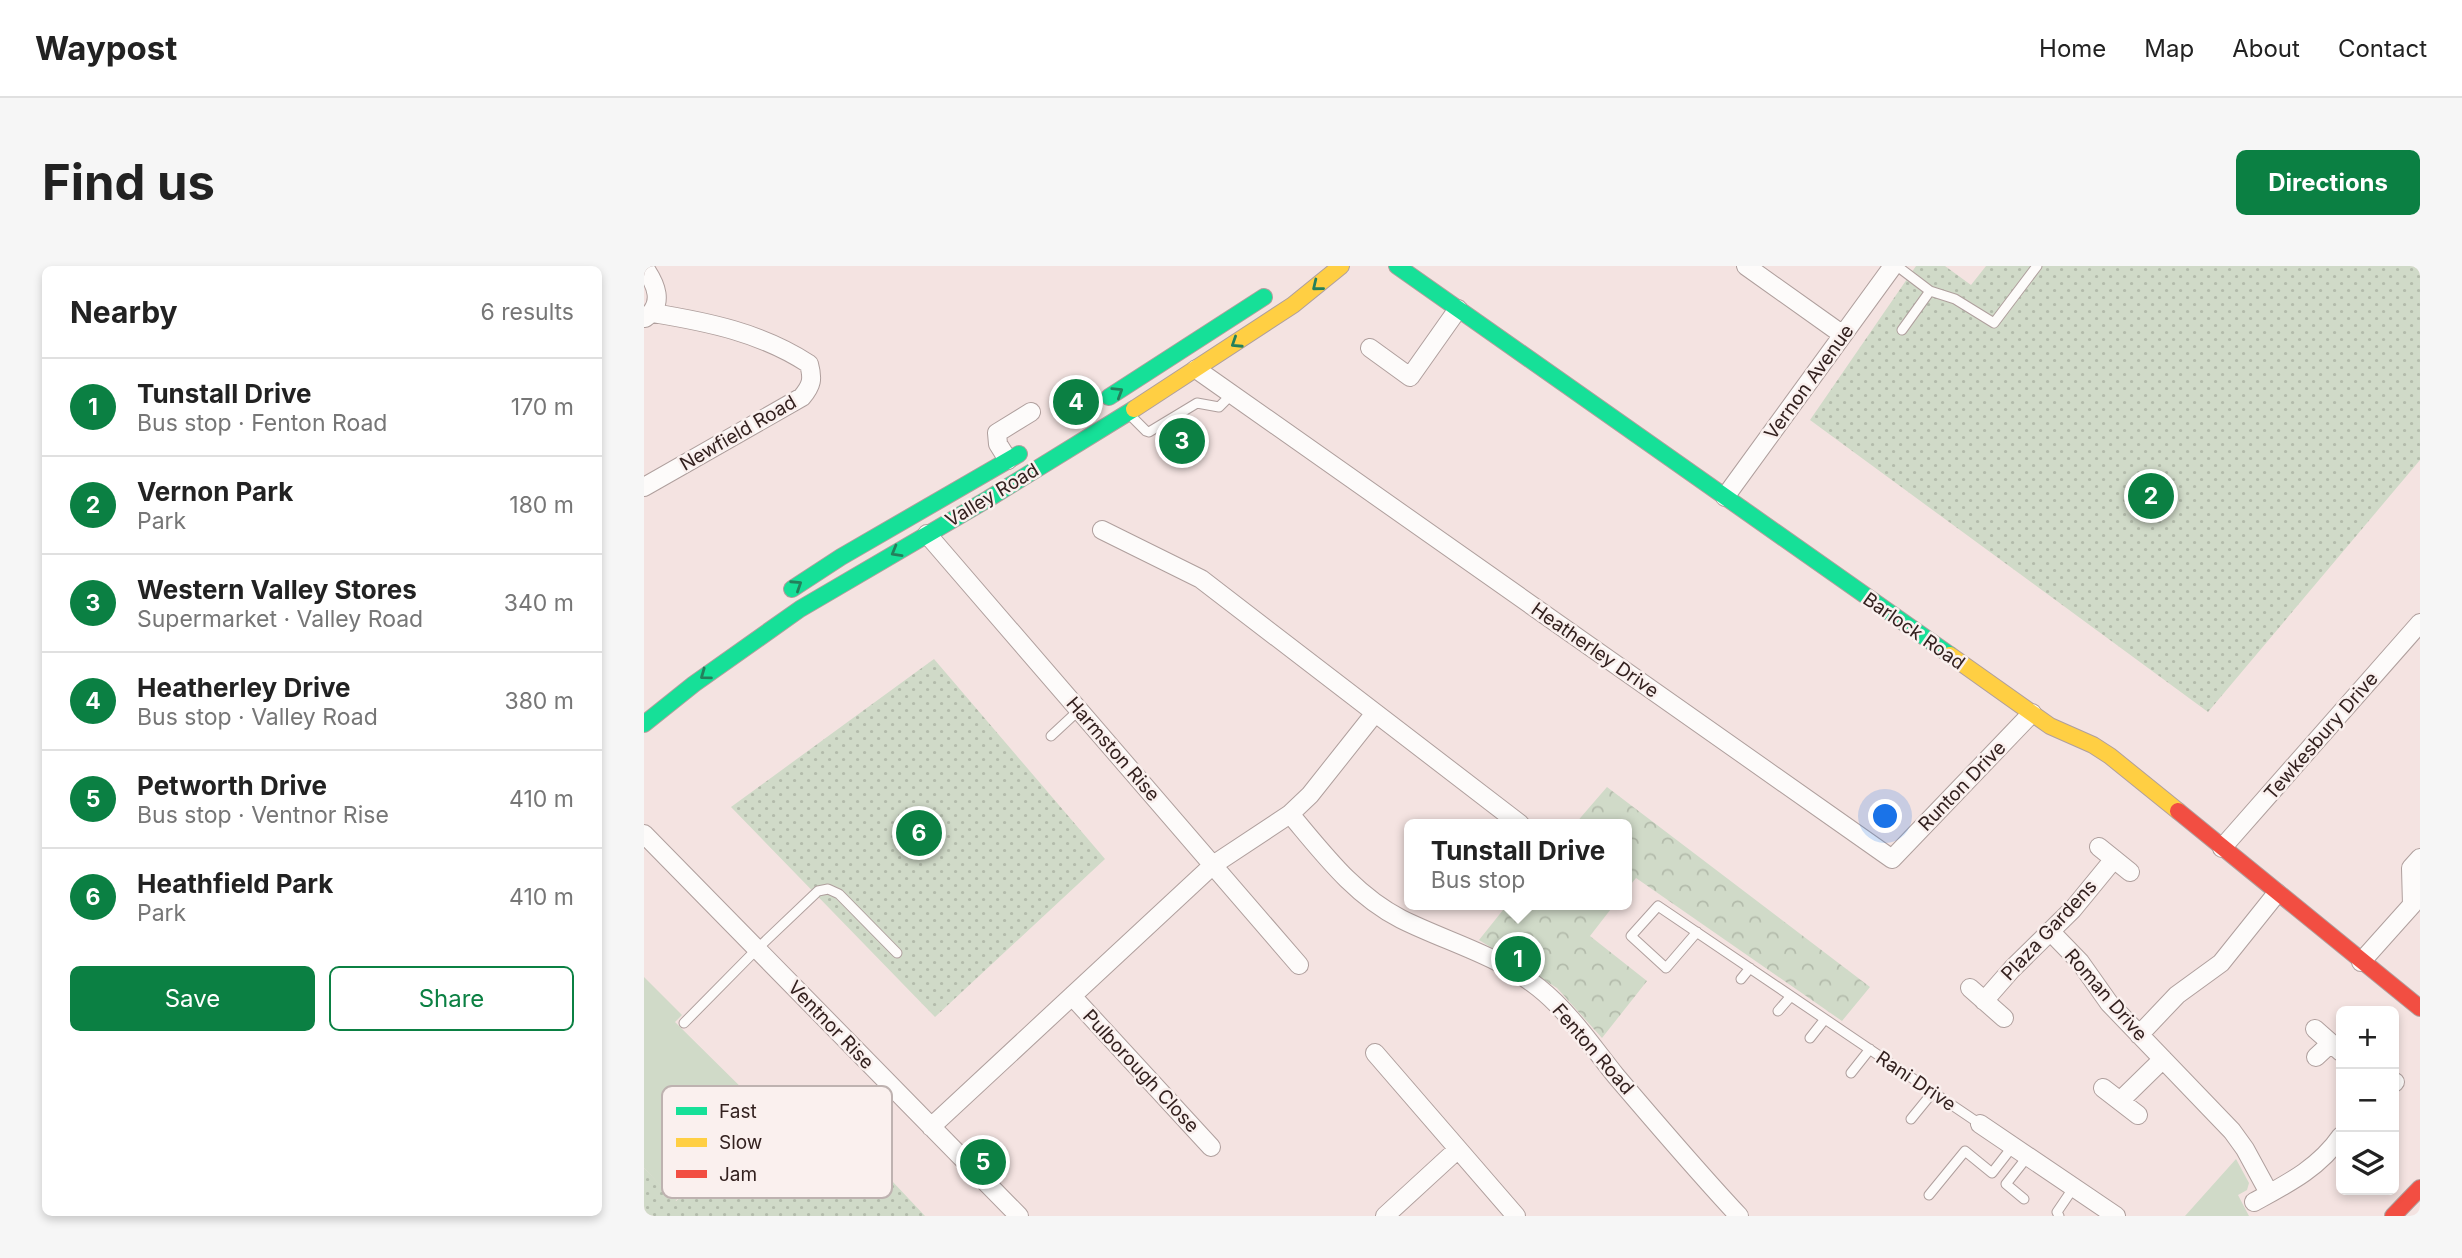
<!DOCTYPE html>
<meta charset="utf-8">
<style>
:root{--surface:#fff;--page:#f6f6f6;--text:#222;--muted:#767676;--line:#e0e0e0;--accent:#0b8043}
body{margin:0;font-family:Inter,sans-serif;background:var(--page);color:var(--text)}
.controls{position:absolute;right:21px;bottom:21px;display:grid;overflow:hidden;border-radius:10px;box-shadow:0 4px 10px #0003}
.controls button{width:63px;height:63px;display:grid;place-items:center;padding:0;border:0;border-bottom:2px solid var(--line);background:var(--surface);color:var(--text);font:35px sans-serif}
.you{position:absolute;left:1242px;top:551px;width:24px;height:24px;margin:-18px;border:5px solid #fff;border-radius:50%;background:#1a73e8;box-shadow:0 0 0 10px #1a73e833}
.badge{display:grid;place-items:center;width:46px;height:46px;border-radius:50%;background:var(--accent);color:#fff;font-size:23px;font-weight:700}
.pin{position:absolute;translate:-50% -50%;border:4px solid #fff;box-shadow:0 2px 7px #0006}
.popup{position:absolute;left:760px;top:553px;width:228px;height:91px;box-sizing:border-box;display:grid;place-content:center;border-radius:10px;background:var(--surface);filter:drop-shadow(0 2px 5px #0005);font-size:23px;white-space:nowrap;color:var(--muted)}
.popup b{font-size:26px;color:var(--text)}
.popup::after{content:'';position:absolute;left:50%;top:100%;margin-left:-14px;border:14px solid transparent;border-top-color:var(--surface)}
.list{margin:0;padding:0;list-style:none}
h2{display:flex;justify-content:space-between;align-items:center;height:91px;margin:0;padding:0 28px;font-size:30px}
h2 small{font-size:23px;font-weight:400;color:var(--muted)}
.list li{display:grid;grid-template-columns:46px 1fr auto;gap:21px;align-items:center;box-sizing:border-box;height:98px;padding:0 28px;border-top:2px solid var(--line)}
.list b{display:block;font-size:26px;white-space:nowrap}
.list p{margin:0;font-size:23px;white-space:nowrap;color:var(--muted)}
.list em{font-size:23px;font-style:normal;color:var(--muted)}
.actions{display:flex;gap:14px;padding:21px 28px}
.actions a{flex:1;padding:16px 0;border:2px solid var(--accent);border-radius:10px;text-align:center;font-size:24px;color:var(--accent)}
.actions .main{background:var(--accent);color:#fff}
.icon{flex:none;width:38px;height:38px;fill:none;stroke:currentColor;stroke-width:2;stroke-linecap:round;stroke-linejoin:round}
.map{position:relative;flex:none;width:1776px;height:950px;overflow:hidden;border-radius:10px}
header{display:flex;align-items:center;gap:42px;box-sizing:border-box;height:98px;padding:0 35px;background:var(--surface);border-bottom:2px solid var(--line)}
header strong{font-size:33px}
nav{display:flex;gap:38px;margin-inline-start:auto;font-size:24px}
.intro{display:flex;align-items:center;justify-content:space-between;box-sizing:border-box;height:168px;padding:0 42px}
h1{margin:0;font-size:49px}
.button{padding:18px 32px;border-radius:10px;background:var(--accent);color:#fff;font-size:24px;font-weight:700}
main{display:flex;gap:42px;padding:0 42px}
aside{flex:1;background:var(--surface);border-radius:10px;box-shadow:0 4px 10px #0003}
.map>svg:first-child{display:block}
.grass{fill:#d0dac8}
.forest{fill:url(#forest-crowns)}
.park{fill:url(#park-dots)}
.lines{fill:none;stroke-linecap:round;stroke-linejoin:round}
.lane-casing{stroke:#af9f9d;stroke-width:11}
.street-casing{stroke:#af9f9d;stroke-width:20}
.fast-casing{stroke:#af9f9d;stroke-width:18}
.slow-casing{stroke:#af9f9d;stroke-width:18}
.jam-casing{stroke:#af9f9d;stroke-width:18}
.lane{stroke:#fdfbfa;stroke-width:9}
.street{stroke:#fdfbfa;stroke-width:18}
.fast{stroke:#16e098;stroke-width:16}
.slow{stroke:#ffcf43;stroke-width:16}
.jam{stroke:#f24e42;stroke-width:16}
.oneway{stroke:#24805c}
.labels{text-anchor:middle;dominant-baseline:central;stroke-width:5;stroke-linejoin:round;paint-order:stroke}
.street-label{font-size:19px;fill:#33211f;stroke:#faf0ee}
.key{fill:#faf0ee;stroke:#beb2b0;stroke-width:2}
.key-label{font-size:19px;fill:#33211f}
</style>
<header>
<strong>Waypost</strong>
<nav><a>Home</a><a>Map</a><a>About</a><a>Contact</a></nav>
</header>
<div class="intro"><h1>Find us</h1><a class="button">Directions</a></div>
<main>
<aside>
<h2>Nearby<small>6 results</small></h2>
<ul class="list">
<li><span class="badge">1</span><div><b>Tunstall Drive</b><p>Bus stop · Fenton Road</p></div><em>170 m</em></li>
<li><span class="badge">2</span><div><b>Vernon Park</b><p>Park</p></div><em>180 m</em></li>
<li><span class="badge">3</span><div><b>Western Valley Stores</b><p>Supermarket · Valley Road</p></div><em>340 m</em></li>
<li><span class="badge">4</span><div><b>Heatherley Drive</b><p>Bus stop · Valley Road</p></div><em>380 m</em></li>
<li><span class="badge">5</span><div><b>Petworth Drive</b><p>Bus stop · Ventnor Rise</p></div><em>410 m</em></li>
<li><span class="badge">6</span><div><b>Heathfield Park</b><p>Park</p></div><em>410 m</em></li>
</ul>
<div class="actions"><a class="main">Save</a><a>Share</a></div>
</aside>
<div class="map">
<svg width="1776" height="950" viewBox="0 0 1776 950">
<defs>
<pattern id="forest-crowns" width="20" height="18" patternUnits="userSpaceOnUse" patternTransform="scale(1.75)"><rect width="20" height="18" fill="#d0dac8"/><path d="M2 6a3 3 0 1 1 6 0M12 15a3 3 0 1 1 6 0" fill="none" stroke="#b3bbab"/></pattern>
<pattern id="park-dots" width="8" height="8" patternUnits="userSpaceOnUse" patternTransform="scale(1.75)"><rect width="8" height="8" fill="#d0dac8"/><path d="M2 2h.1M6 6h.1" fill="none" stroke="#b3bbab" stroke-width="1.8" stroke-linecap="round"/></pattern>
</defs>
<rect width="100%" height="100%" fill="#f4e3e1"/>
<path class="grass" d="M 0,711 L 38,749 L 31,756 L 116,840 L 118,852 L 103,866 L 98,881 L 31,935 L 0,902 Z
M 1592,893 L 1605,917 L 1603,924 L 1594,929 L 1605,950 L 1541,950 Z"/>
<path class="forest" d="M 963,521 L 1226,721 L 1198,755 L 992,612 L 983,623 L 982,558 L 931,558 Z
M 863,639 L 970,639 L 946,670 L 1003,715 L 958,772 L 913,722 L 835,674 Z"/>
<path class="park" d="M 1272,0 L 1301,0 L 1327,19 L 1342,0 L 1776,0 L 1776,194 L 1564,446 L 1166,154 Z
M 290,393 L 461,593 L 291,751 L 87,541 Z
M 168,830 L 281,950 L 0,950 L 0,902 L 32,935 L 138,849 Z"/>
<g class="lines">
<g class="lane-casing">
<path id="lane" d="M 1253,0 L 1286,25 L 1311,33 L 1350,57 L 1393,0
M 1258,64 L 1286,25
M 489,152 L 502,165 L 505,166 L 553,137 L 575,141 L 588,128
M 407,470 L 435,444
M 1053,666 L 1022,702 L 987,670 L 1014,640 L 1336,858
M 1097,713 L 1106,702
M 1134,745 L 1147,730
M 40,757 L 113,683 L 174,625 L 184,623 L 195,628 L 253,687
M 1166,772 L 1181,753
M 1207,807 L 1226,783
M 1267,853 L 1289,826
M 1285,929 L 1321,885 L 1348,907 L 1369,880
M 1380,933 L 1362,918 L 1384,890
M 1415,950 L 1413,946 L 1430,921"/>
</g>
<g class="street-casing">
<path id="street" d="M 1102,0 L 1199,69
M 0,1 C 12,18 21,38 1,52
M 726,82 L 766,111 L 814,43
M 552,103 L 1248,593 L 1388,447
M 364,194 L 354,178 L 353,167 L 387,146
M 0,221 L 158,131 C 168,119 169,113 165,98 C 118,67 64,56 9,47
M 1081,231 L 1249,0
M 458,264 L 557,313 L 876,558
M 283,268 L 655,699
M 646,548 C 679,587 710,629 757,653 C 803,676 854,689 895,722 C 925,746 948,780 972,810 C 1012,857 1052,904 1095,950
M 0,568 L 375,950
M 1455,581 L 1486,606
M 1578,582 L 1776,357
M 1406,665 L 1436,696 L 1465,737 L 1588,865 L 1601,883 L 1625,927
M 1717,696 L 1768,639 L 1767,602 L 1776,592
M 1326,722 L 1360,752
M 428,730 L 567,881
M 1340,735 L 1368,703 L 1429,643 L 1470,593
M 1671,763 L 1697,786
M 1495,769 L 1533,729 L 1577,697 L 1633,627
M 731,787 L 872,950
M 1672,791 L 1687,777
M 1750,817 L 1751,816
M 1459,822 L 1494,849
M 1476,835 L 1519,793
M 1336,858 L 1472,950
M 287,861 L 569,599 L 646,548 L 666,529 L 731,447
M 1610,936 C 1643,918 1675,902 1697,870
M 741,950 L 814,883"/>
</g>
<g class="fast-casing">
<path id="fast" d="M 753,0 L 1306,389
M 465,131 L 620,31
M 148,323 L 197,291 L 375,188
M 0,458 L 50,418 L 156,343 L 344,233 L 490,143"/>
</g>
<g class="slow-casing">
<path id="slow" d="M 490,143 L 649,39 L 697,0
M 1306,389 L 1406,460 L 1449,479 L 1466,490 L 1534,545"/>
</g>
<g class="jam-casing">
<path id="jam" d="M 1534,545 L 1776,742
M 1749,950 L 1776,922"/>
</g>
<use href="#lane" class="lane"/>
<use href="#street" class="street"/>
<use href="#fast" class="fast"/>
<use href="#slow" class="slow"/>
<use href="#jam" class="jam"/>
</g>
<defs><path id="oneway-chevron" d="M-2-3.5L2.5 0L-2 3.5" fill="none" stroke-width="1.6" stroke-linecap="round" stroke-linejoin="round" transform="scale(1.75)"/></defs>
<g class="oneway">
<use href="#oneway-chevron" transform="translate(673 20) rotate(141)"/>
<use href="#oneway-chevron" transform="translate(592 77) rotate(147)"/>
<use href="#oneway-chevron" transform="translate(474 126) rotate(-32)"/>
<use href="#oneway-chevron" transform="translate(252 286) rotate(150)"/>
<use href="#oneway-chevron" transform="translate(153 319) rotate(-33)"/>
<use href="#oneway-chevron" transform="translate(61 409) rotate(144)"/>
</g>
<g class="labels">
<g class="street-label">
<text transform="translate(1165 116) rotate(-54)">Vernon Avenue</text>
<text transform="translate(94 167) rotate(-30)">Newfield Road</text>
<text transform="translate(348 229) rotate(-31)">Valley Road</text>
<text transform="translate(1270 365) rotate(35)">Barlock Road</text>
<text transform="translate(951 384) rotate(35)">Heatherley Drive</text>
<text transform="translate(1677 470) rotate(-49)">Tewkesbury Drive</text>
<text transform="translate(469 483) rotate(49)">Harmston Rise</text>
<text transform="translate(1318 520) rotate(-46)">Runton Drive</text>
<text transform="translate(1405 664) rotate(-47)">Plaza Gardens</text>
<text transform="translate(1462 729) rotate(49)">Roman Drive</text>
<text transform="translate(187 759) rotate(46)">Ventnor Rise</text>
<text transform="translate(949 783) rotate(49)">Fenton Road</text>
<text transform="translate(497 805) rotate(47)">Pulborough Close</text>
<text transform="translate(1272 815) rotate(34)">Rani Drive</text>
</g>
</g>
<rect x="18" y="820" width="230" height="112" rx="10" class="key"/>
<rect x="32" y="841" width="31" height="8" fill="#16e098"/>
<rect x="32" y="872" width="31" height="9" fill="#ffcf43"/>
<rect x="32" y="904" width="31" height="8" fill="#f24e42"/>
<g class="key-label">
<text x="75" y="852">Fast</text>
<text x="75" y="883">Slow</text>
<text x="75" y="915">Jam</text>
</g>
</svg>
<div class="controls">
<button>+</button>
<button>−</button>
<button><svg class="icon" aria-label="layers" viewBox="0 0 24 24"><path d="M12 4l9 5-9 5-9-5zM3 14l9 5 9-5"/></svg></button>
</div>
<div class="you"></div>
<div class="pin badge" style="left:874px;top:693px">1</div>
<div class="popup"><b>Tunstall Drive</b>Bus stop</div>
<div class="pin badge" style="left:1507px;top:230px">2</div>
<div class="pin badge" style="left:538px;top:175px">3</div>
<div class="pin badge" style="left:432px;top:136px">4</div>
<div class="pin badge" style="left:339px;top:896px">5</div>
<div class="pin badge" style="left:275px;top:567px">6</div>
</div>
</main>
